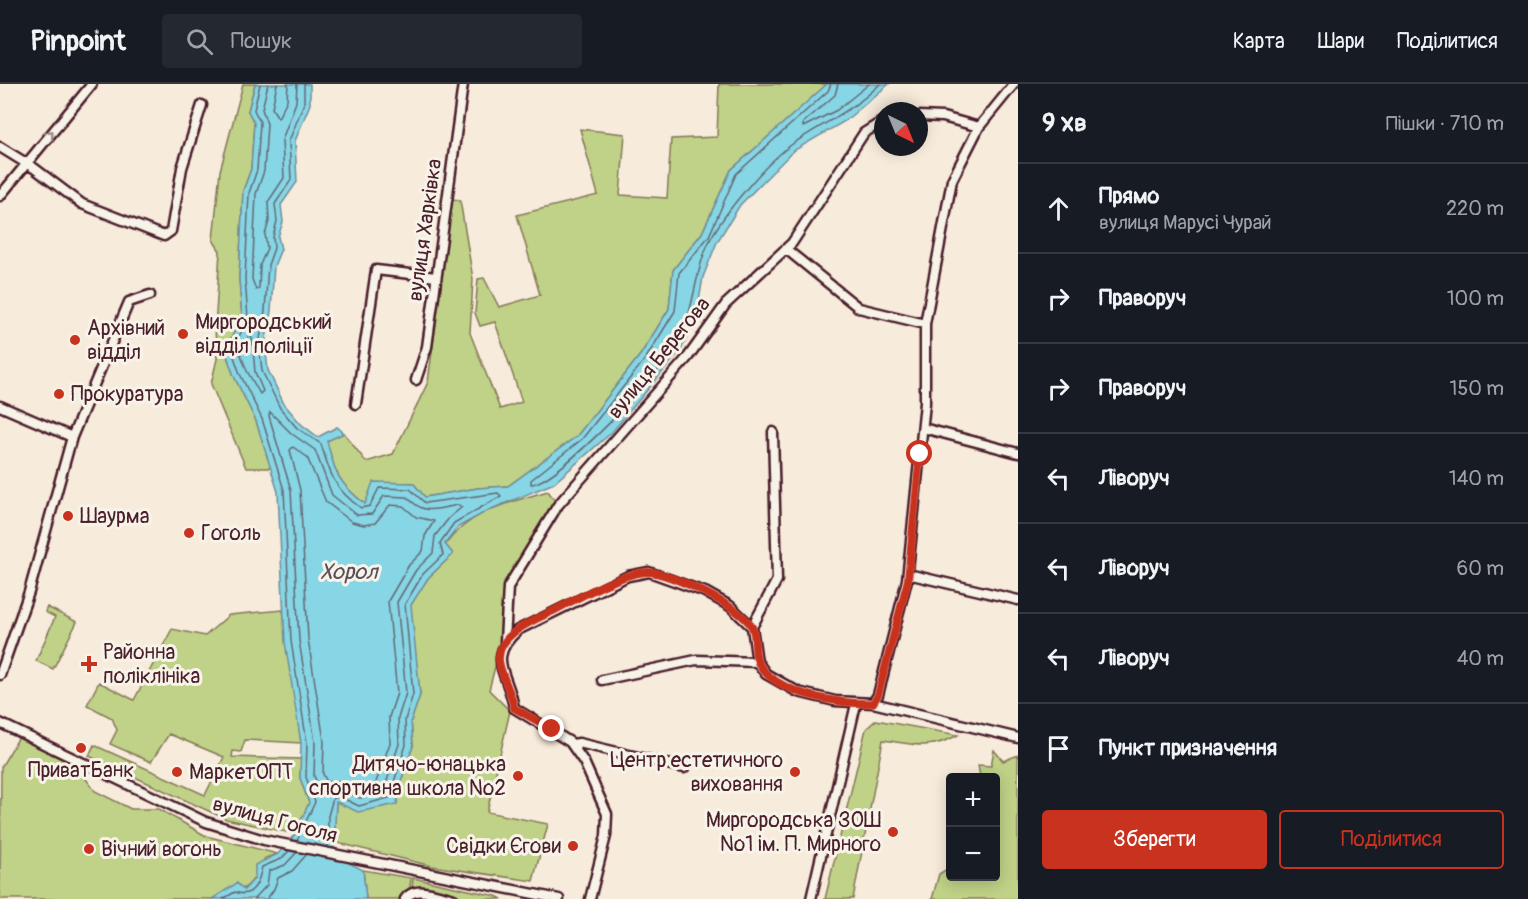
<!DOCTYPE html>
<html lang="uk">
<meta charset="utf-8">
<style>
:root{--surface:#171b24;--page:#242831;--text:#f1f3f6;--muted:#9ea1a6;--line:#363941;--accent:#c8321e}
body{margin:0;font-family:Pangolin,sans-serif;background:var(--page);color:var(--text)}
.controls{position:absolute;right:18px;bottom:18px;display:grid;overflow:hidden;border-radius:6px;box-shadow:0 3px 15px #0003}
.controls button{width:54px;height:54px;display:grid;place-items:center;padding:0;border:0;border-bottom:2px solid var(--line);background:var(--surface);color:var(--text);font:30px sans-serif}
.compass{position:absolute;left:874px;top:18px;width:54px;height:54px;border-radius:50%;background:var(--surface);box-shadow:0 3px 15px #0003;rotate:137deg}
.stop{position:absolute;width:18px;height:18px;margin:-14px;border:4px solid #c8321e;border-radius:50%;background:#fff}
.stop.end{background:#c8321e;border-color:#fff;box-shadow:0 2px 6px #0008}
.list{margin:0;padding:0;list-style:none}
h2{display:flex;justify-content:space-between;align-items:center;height:78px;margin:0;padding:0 24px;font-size:26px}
h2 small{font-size:20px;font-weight:400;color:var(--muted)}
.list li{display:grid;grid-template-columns:39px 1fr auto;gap:18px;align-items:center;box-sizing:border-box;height:90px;padding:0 24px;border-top:2px solid var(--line)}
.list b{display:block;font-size:22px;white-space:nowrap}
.list p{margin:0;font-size:20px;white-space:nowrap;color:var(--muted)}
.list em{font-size:20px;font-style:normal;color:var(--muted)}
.actions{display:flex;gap:12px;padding:18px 24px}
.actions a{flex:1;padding:14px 0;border:2px solid var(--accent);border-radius:6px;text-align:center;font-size:21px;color:var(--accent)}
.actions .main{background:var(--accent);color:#fff}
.icon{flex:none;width:33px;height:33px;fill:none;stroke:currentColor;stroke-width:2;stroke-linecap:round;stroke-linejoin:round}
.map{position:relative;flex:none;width:1018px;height:815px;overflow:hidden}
header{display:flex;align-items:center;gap:36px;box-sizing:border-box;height:84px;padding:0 30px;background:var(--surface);border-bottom:2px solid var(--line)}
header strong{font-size:28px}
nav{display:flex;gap:33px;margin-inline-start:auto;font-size:21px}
.search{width:420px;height:54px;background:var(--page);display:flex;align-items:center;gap:15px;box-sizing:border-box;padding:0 21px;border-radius:6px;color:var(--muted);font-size:22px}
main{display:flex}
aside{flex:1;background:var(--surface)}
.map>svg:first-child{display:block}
.green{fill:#bfd287;stroke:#847859;stroke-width:1.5}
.water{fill:#87d6e5;stroke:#6f8d9b;stroke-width:1.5}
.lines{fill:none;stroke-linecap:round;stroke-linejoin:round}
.shore{stroke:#626875;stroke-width:1.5}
.minor-casing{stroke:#4a1f2b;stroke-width:13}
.minor{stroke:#f7f3e8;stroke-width:8}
.oneway{stroke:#a0898a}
.route{stroke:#c8321e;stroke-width:8}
.poi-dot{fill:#c8321e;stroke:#f7f3e8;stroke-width:2}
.labels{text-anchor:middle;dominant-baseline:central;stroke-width:6;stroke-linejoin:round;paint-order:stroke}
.street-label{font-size:21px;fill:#4a1f2b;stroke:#f7f3e8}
.poi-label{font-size:21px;fill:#4a1f2b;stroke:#f7f3e8;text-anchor:start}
.water-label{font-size:22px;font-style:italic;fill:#594d5a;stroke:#f7f3e8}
</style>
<header>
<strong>Pinpoint</strong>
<div class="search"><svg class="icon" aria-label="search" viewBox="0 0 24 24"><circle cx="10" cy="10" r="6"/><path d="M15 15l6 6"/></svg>Пошук</div>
<nav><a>Карта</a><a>Шари</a><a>Поділитися</a></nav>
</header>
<main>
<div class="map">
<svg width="1018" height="815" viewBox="0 0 1018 815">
<rect width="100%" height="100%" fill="#f7ebdb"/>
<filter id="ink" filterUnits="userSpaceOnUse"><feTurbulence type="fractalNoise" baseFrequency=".0167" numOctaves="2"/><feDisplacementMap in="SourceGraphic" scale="12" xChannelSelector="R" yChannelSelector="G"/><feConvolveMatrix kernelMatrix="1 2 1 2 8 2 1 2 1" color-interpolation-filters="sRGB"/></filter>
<g filter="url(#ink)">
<path class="green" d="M 243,0 L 255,0 L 248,27 L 254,39 L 251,85 L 243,107 L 239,195 L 242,233 L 225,266 L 234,292 L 256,337 L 272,384 L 246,384 L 211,300 L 217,275 L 215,245 L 220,167 L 213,156 L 220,87 Z
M 719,0 L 828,0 L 731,86 L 702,149 L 673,186 L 669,225 L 641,270 L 577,352 L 508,402 L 478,404 L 425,413 L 413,399 L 398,399 L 365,420 C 339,400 334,388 326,357 L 344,349 L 366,378 L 393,370 L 428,298 L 452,115 L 460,116 L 473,195 L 470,249 L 500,325 L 522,318 L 495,238 L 480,242 L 475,229 L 478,195 L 484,194 L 499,223 L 540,211 L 517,131 L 598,111 L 580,45 L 625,50 L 620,111 L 667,114 L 671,55 L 717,53 Z
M 548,407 L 558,421 L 508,503 L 503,552 L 489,606 L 510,627 L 487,728 L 548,740 L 533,797 L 432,782 L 334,758 L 336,718 L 397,719 L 400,700 L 413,662 L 411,637 L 420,611 L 410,521 L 428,494 L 453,470 L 445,461 C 471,426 508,419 548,407 Z
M 47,523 L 77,538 L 53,585 L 36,577 L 55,533 L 45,528 Z
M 283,526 L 301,659 L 245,656 L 241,668 L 233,667 L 232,673 L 301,675 L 300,694 L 309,719 L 295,750 L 226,735 L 89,672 L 94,661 L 205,711 L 224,673 L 169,650 L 151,678 L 110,660 L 117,646 L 112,634 L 87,621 L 99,598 L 134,616 L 172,545 L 205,552 L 229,531 Z
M 876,636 L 958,651 C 928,667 915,660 883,656 L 853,815 L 825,815 L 866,645 Z
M 19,653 L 75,680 L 95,707 L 131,725 L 159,725 L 206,752 L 278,770 L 265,774 C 250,806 246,806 213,815 L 0,815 L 1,683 Z
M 994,666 L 1003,677 L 1018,671 L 1018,815 L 932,815 L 939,790 L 950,783 L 950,792 L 996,792 L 996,694 L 980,693 L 978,681 L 991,682 Z
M 363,786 L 411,794 L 409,810 L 405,815 L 366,815 Z
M 413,794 L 496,812 L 502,815 L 473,815 L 412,804 Z"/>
<path class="water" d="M 255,0 L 310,0 L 310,20 L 295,57 L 297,98 L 281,121 L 283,138 L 278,153 L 281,165 L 274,182 L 271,227 L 265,260 L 268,286 L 284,320 L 301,340 L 318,353 L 337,343 L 344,349 L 327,357 C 335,389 338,399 365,420 L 373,398 L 413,399 L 425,413 L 478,404 L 508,402 L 577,352 L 641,270 L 669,225 L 673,186 L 702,149 L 731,86 L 827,0 L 889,0 L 845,37 L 793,67 L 740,121 L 717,158 L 703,193 L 697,229 L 681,266 L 612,348 L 554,399 L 489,426 L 458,443 L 445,460 L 453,470 L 428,494 L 411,521 L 420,611 L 411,637 L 413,662 L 400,700 L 397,720 L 358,728 L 336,718 L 334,764 L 345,777 L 363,786 L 366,815 L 212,815 L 237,799 L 244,806 L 255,794 L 255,781 L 278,770 L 295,750 L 309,719 L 300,694 L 301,659 L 285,558 L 278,408 L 256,337 L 234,292 L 225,266 L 242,233 L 239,195 L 243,107 L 251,85 L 254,39 L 248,27 Z"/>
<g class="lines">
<path class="shore" d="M 260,0 L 254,26 L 260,38 L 257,86 L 249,109 L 245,195 L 248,234 L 232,267 L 240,290 L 262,335 L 284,406 L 291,557 L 307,659 L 306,693 L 315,718 L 297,757
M 268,0 L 262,25 L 267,40 L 264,87 L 256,110 L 252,195 L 256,206 L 259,204 L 260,181 L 267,164 L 265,151 L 269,137 L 268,118 L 284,94 L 282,56 L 296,18 L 297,0
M 277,0 L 272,24 L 278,34 L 287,16 L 288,0
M 304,0 L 304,19 L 289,57 L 291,96 L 275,120 L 277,137 L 273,153 L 274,164 L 268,181 L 265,227 L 259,260 L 262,287 L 280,324 L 297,344 L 321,360 C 330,390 334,405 361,424 L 370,422 L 379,404 L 410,405 L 425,419 L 498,409 L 501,412 L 454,439 L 440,459 L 443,471 L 423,490 L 405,520 L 413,610 L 405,636 L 406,661 L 394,698 L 392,713 L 359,722 L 340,713 L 333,714 L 328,732 L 328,763
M 831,0 L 828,7 L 736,90 L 709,152 L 679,189 L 675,227 L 646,274 L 582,355 L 531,396 L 531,400 C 559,398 661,288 677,261 C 695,227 694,186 711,154 C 726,127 765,80 791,61 C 821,40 853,27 880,0
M 838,0 L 835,11 L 803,39 L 803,43 L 837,26 L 869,0
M 249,252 L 252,254 L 255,288 L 263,307 L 260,310 L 247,287 L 240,268 Z
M 270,328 L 292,350 L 315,366 L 332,411 L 357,431 L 372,430 L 384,412 L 407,413 C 425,432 434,425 458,421 L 462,423 L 449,434 L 435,452 L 433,469 L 416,486 L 397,518 L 406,609 L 398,634 L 399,660 L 383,709 L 360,714 L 337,705 L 323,712 L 314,692 L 315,658 L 299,556 L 291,406 L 269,332 Z
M 293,363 L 307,373 L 326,418 L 352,438 L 364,441 L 375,439 L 390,421 L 403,422 L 416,433 L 434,437 L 425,452 L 423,467 L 409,481 L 388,517 L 397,609 L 389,633 L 390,659 L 375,701 C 352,706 349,693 327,698 L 323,690 L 324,657 L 308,555 L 300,406 L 290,366 Z
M 223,815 L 235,808 C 253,815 259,798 262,783 L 281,775 L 289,767
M 254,815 L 267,801 L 269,787 L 285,781 L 297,768
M 267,815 L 274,805 L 278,794 L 292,787 L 307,770"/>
<g class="minor-casing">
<path id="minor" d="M 919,32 L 943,33 L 979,43
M 0,63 L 34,84 L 82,120 L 164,152 L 171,147 L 182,84 L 202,21
M 0,112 L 92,0
M 786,165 L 859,224 L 925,240
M 416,296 L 427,263 L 463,0
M 356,320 L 376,186 L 436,193
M 0,322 L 72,353
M 923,344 L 1018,369
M 908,490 L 1018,516
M 752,543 L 777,496 L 773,348
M 505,557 L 508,503 L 558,421 L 688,273 L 726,220 L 792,159 L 864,49 L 883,37
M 0,591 L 29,508 L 72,353 L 129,218 L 150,211
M 602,596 L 696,576 L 757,578
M 873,619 L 878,611 L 907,496 L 925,319 L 925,240 L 952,96 L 979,43 L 1014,0
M 0,639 L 206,738 L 264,756 L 559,815
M 572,660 L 579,659 L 684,684
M 405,815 C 416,800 439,812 454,815
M 590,815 L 606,752 L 607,730 L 584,678 L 570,658 L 514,624 C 509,590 485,575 518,546 L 628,492 L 649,488 L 705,508 L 730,522 L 752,543 L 757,578 L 766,590 L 798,608 L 835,617 L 873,619 L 1018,654
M 811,815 L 856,620"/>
</g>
<use href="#minor" class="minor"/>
</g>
<defs><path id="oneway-chevron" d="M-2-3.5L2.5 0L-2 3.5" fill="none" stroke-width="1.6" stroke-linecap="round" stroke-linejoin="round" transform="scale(1.5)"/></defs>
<use class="oneway" href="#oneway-chevron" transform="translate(50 50) rotate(-50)"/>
</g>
<g class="lines" filter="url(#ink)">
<path class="route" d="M 552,645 L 514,624 C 512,608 501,593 499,577 C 496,549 538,535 557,525 C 578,514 625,487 649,488 C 671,489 741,523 752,543 C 757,552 753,568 758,578 C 773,610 841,621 873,619 L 878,611 L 908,496 L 920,370"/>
</g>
<g class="poi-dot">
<circle cx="183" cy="250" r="6"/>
<circle cx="75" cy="256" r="6"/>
<circle cx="59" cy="310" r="6"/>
<circle cx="68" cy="432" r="6"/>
<circle cx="189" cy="449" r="6"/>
<path d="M86 571h6v6h6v6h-6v6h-6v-6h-6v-6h6z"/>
<circle cx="81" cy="664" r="6"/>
<circle cx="177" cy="688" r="6"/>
<circle cx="795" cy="688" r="6"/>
<circle cx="518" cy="692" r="6"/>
<circle cx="893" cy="748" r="6"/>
<circle cx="573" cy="762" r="6"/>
<circle cx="89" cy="765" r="6"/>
</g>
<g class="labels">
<g class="street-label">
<text transform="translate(425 146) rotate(-82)">вулиця Харківка</text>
<text transform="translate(659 274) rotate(-51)">вулиця Берегова</text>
<text transform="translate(275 736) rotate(15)">вулиця Гоголя</text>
</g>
<g class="poi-label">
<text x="195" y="238">Миргородський<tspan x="195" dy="24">відділ поліції</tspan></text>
<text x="87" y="244">Архівний<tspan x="87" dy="24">відділ</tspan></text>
<text x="71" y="310">Прокуратура</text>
<text x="80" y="432">Шаурма</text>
<text x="201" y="449">Гоголь</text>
<text x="103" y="568">Районна<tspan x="103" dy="24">поліклініка</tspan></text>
<text x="783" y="676" text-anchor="end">Центр естетичного<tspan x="783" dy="24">виховання</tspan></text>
<text x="506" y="680" text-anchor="end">Дитячо-юнацька<tspan x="506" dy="24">спортивна школа №2</tspan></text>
<text x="81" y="686" text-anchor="middle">ПриватБанк</text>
<text x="189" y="688">МаркетОПТ</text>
<text x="881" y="736" text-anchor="end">Миргородська ЗОШ<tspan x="881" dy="24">№1 ім. П. Мирного</tspan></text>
<text x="561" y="762" text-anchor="end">Свідки Єгови</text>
<text x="101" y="765">Вічний вогонь</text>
</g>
<g class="water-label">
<text x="349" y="488">Хорол</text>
</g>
</g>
</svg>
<div class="controls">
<button>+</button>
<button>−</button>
</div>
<svg class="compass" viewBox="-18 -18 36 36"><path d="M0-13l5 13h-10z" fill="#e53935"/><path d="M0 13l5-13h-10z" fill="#9ea1a6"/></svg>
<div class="stop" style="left:920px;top:370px"></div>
<div class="stop end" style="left:552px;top:645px"></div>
</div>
<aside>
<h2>9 хв<small>Пішки · 710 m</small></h2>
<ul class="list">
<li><svg class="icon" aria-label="ahead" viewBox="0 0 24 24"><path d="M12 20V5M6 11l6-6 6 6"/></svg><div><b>Прямо</b><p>вулиця Марусі Чурай</p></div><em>220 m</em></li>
<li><svg class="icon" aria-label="right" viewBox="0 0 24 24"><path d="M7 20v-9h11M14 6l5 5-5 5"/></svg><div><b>Праворуч</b></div><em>100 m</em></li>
<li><svg class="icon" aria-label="right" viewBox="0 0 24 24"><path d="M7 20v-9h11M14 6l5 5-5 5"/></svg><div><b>Праворуч</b></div><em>150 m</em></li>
<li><svg class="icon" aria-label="left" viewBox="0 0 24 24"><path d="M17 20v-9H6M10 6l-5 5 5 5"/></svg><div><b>Ліворуч</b></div><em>140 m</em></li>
<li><svg class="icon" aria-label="left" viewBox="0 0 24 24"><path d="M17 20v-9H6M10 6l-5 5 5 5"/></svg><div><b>Ліворуч</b></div><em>60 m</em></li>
<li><svg class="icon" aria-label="left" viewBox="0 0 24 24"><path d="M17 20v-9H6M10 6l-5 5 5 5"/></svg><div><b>Ліворуч</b></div><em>40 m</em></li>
<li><svg class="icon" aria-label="arrive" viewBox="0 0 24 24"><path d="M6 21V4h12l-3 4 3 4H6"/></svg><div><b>Пункт призначення</b></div></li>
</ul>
<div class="actions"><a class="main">Зберегти</a><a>Поділитися</a></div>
</aside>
</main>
